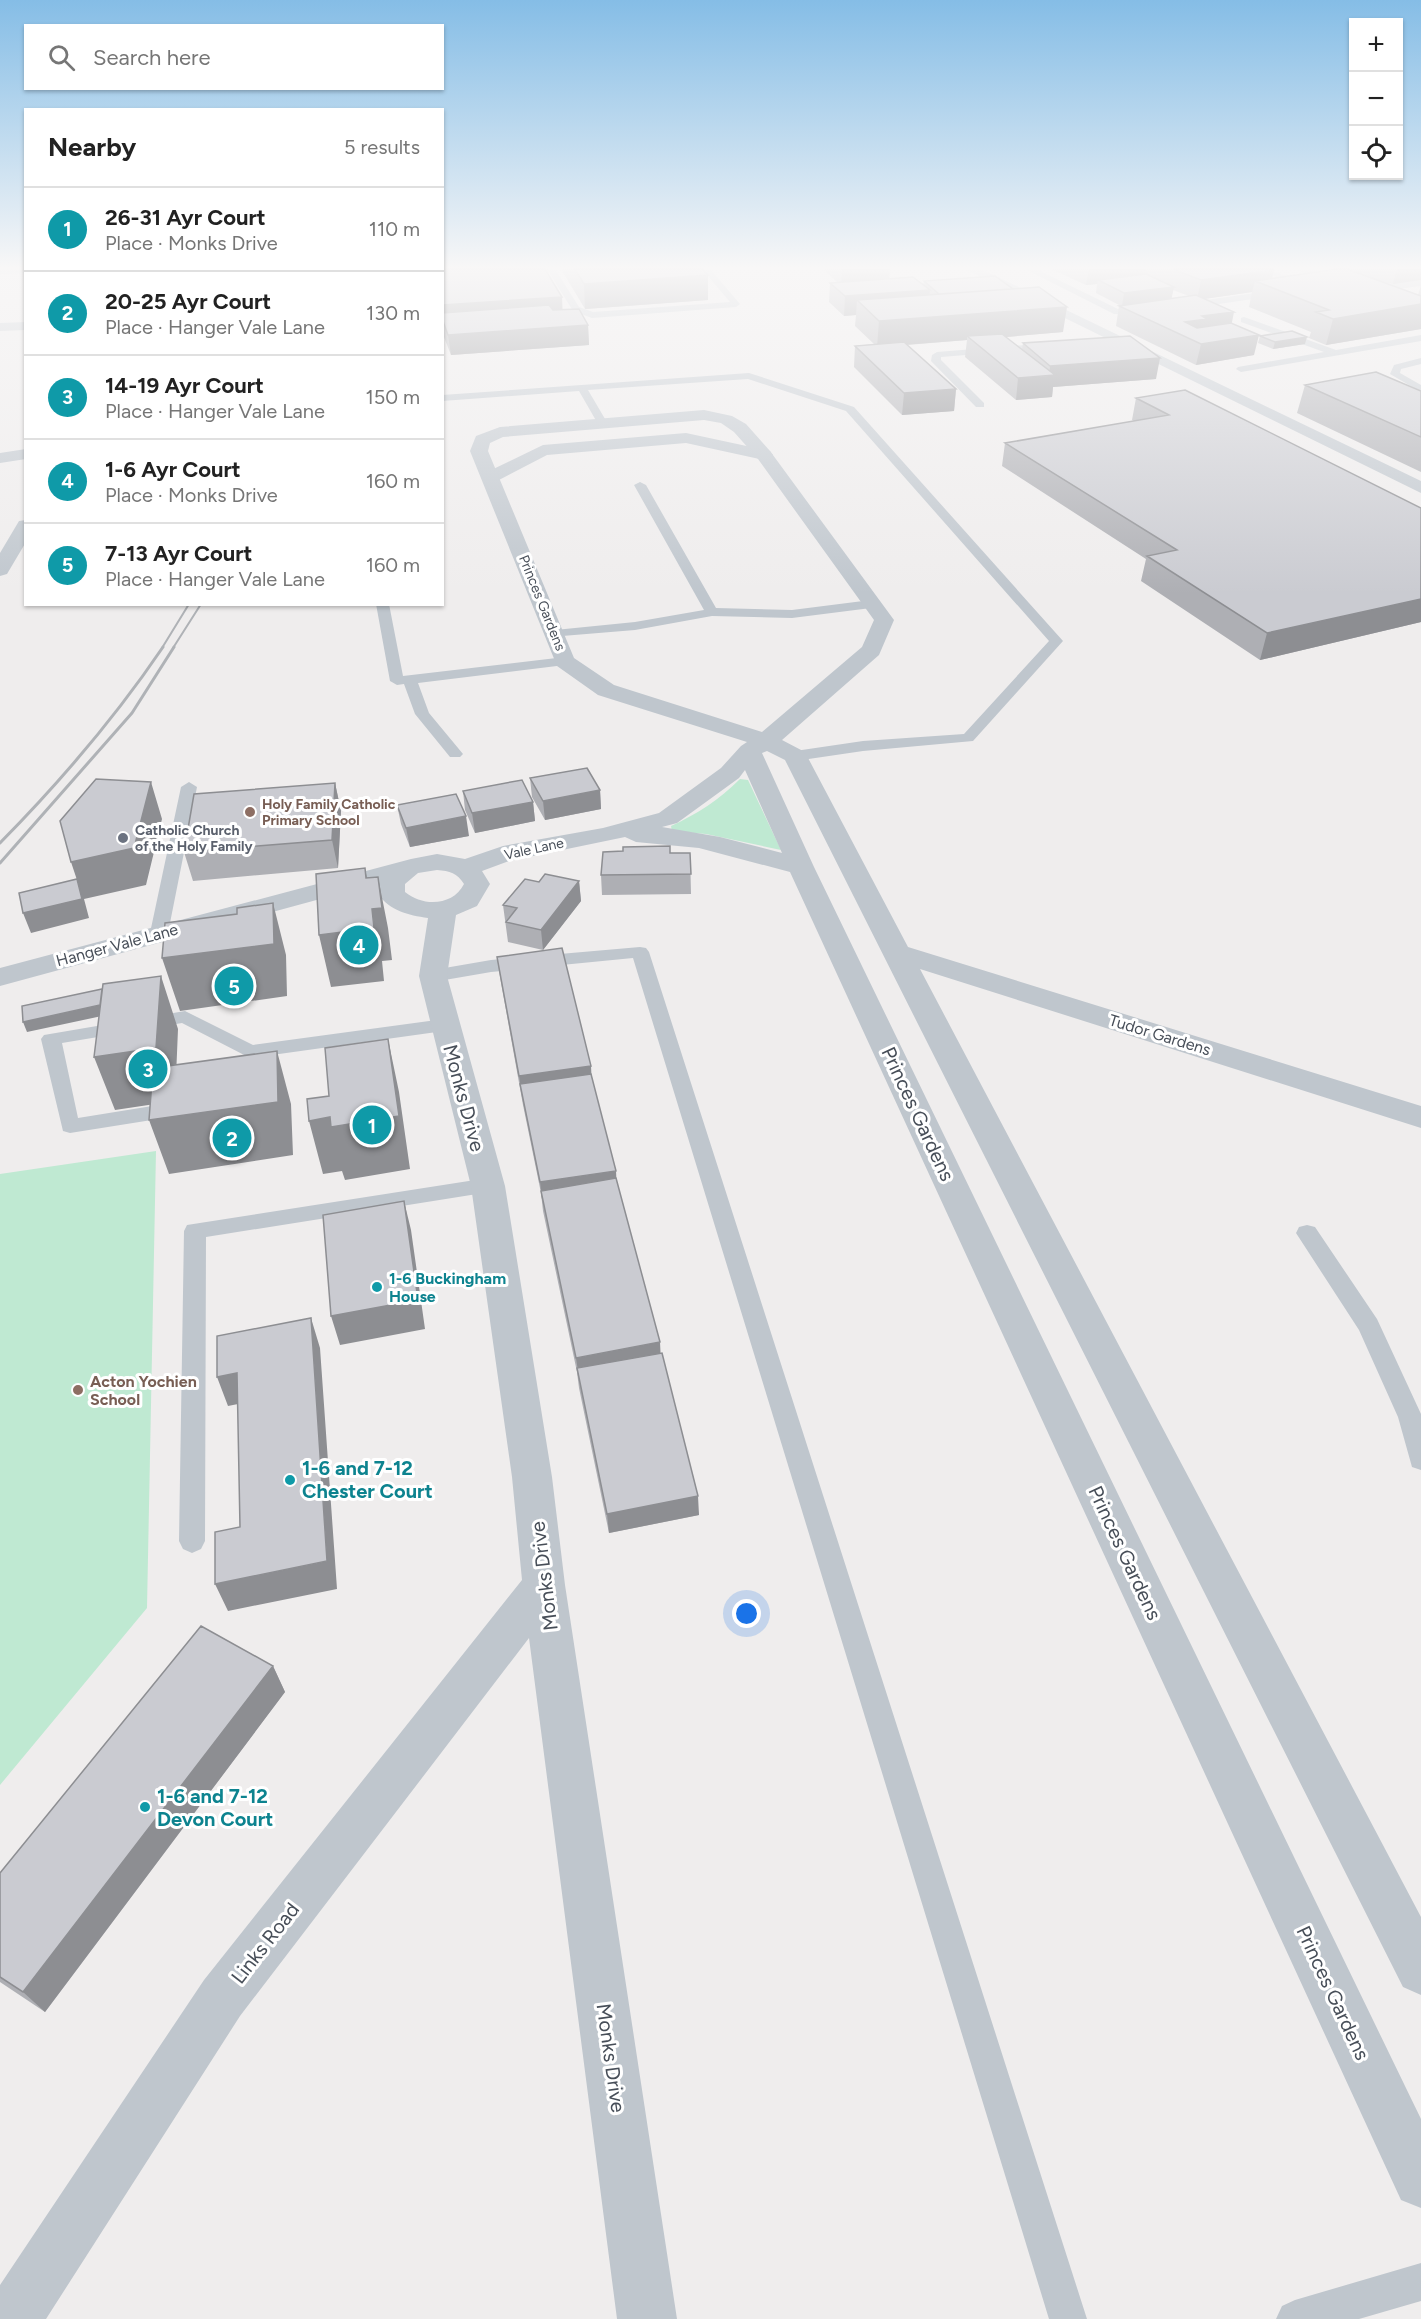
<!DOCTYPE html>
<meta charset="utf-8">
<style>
:root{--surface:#fff;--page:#f2f2f2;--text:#222;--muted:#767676;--line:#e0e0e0;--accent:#2b64ca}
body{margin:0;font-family:Figtree,sans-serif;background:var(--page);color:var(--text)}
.controls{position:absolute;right:18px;top:18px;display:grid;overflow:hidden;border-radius:0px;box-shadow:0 2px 4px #0004}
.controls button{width:54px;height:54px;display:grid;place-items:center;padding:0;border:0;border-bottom:2px solid var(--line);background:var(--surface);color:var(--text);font:30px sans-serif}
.you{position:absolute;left:747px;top:1614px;width:21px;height:21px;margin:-15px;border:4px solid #fff;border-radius:50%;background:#1a73e8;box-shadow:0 0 0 9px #1a73e833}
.badge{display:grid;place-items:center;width:39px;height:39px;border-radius:50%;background:var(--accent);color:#fff;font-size:20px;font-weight:700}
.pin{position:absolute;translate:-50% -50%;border:3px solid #fff;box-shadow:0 2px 6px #0006}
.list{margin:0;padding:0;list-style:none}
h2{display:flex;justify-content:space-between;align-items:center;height:78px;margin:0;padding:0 24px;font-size:26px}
h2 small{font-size:20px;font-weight:400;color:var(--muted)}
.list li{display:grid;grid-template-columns:39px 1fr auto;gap:18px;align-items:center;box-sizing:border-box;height:84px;padding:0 24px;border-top:2px solid var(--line)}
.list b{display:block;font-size:22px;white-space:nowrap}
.list p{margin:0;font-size:20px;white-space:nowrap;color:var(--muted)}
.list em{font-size:20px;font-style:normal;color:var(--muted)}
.icon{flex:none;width:33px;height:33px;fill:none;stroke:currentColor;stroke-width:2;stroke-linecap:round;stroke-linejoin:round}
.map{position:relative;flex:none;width:1421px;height:2319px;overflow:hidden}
.search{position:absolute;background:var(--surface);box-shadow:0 2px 4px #0004;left:24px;top:24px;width:420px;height:66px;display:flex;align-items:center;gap:15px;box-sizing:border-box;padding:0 21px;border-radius:0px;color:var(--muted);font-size:22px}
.panel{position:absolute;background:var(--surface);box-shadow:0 2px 4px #0004;left:24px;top:108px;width:420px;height:498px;border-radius:0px}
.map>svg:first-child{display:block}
.green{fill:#bfe9d2}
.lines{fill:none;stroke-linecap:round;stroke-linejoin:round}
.service{fill:#bfc6cd;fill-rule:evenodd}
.pedestrian{fill:#bfc6cd;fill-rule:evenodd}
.minor{fill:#bfc6cd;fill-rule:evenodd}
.rail-far1{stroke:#afb2b6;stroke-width:2}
.rail{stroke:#afb2b6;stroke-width:3}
.wall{fill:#aeafb4;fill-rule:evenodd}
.shaded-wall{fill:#8d8e92}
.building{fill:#cacbd1;stroke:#8d8e92;stroke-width:1.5}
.education-dot{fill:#8d6e63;stroke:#fff;stroke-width:2}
.worship-dot{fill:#6b7280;stroke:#fff;stroke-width:2}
.culture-dot{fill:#0f9aa8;stroke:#fff;stroke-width:2}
.labels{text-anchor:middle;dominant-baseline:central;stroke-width:6;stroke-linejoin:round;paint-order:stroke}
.far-street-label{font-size:14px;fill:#474e58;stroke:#fff}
.far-education-label{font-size:14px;font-weight:bold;fill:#785e54;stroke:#fff;text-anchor:start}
.far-worship-label{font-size:14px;font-weight:bold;fill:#5b616d;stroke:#fff;text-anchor:start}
.street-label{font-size:16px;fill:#474e58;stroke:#fff}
.culture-label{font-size:16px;font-weight:bold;fill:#0d838f;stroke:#fff;text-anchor:start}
.education-label{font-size:16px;font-weight:bold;fill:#785e54;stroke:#fff;text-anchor:start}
.near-street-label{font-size:20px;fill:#474e58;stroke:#fff}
.near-culture-label{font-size:20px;font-weight:bold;fill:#0d838f;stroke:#fff;text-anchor:start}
</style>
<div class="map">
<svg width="1421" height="2319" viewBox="0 0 1421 2319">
<rect width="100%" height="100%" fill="#efeded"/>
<path class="green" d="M 740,779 L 748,780 L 781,850 L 706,834 L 672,831 L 671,826 C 697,814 719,800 740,779 Z
M 156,1151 L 147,1608 L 0,1785 L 0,1174 Z"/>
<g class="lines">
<path class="service" d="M 547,269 L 555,269 L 579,307 L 593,312 L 730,302 L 702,269 L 710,269 L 740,304 L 736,307 L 592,318 L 573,311 Z
M 1025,269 L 1036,269 L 1118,309 L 1147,308 L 1151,311 L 1147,314 L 1114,314 Z
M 1258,269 L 1269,269 L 1314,288 L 1307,290 Z
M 1421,280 L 1421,286 C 1404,288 1377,294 1362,285 L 1366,282 L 1391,284 Z
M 1278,290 L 1281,291 L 1281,295 L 1184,309 L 1180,306 L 1184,303 Z
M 1244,317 L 1336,350 L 1421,335 L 1421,341 L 1241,372 L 1236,369 L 1238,367 L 1324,352 L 1241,322 L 1241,318 Z
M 1051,343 L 1054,344 L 1054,348 L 941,357 L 941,360 L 984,403 L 984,407 L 976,407 L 931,361 L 932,355 L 937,352 Z
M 1421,358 L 1421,364 L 1401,369 L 1400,373 L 1421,385 L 1421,392 L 1390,374 L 1394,365 Z
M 749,373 L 854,407 L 1063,641 L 973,741 L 863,751 L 795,761 L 787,756 L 795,751 L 863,741 L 964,734 L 1049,641 L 846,411 L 748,379 L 588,390 L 608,424 L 603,427 L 598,424 L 579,391 L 442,401 L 442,395 Z
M 640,482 L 646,485 L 716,608 L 792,610 L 871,600 L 878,604 L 871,608 L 792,618 L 712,616 L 635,630 L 550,637 L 548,634 L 555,630 L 635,622 L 704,610 L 634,485 Z
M 376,604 L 389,604 L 403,676 L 565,657 L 572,661 L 565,665 L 418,683 L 429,713 L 463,754 L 460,757 L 450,757 L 415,714 L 404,684 L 397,685 L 390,681 Z
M 189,782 L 197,787 L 168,933 L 165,937 L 153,937 L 150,933 L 181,787 Z
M 640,947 L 646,948 L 649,952 L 1087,2319 L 1049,2319 L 633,958 L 491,972 L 433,982 L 427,980 L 424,976 L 427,972 L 433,970 L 491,960 Z
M 185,1011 L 253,1045 L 444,1019 L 451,1021 L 454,1025 L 451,1029 L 444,1031 L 250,1058 L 182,1023 L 62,1043 L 78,1118 L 177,1102 L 184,1104 L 187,1109 L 184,1114 L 177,1116 L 70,1133 L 63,1131 L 41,1039 L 44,1035 Z
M 488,1178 L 496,1181 L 499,1186 L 496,1191 L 206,1237 L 205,1541 L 201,1549 L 192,1553 L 183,1549 L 179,1541 L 184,1231 L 187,1225 Z
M 1307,1225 L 1315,1227 L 1377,1319 L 1421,1414 L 1421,1470 L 1412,1467 L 1398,1417 L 1359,1330 L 1296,1233 L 1299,1227 Z
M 1421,2263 L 1421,2301 L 1359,2319 L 1276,2319 L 1282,2306 L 1295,2300 Z"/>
<path class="pedestrian" d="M 686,433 L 770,451 L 773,455 L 770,459 L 764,460 L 686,443 L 547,455 L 497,481 L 485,481 L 482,477 L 485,473 L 543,445 Z"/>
<path class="minor" d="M 0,269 L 26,269 L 26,273 L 0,274 Z
M 965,269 L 981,269 L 1421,481 L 1421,493 Z
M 1299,269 L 1317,269 L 1421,307 L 1421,316 L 1300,272 Z
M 26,322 L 26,330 L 0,331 L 0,323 Z
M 704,410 L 732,416 L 746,424 L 770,451 L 894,620 L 879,655 L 782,740 L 803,751 L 807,756 L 908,947 L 1421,1106 L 1421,1128 L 920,969 L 1421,1917 L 1421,1995 L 1403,1987 L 785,760 L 767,751 L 762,753 L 814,867 L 1421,2119 L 1421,2208 L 1401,2200 L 790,872 L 699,848 L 636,842 L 625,837 L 509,861 L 482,871 L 490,884 L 477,906 L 456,915 L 447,976 L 505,1186 L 552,1477 L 565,1585 L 677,2319 L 617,2319 L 529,1638 L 240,2016 L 46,2319 L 0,2319 L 0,2285 L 204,1980 L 522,1580 L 512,1477 L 471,1186 L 419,976 L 428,918 C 408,915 390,911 378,894 L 379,883 L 0,986 L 0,968 L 411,859 L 437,854 L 465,859 L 503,846 L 603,828 L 659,813 L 721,768 L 741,746 L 747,742 L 598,695 L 557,666 L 470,451 L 476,436 L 500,427 ZM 704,420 L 721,423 L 734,432 L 758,459 L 874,620 L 862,647 L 762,732 L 614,685 L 574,658 L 488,451 L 490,443 L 503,437 ZM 745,770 L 782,853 L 720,837 L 662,827 L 677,823 L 739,778 ZM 437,870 C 450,871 457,873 464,884 C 453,906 423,907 405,892 L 405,884 L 418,873 Z
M 26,449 L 26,459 L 0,463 L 0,453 Z
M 26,520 L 26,542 L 7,574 L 0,576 L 0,553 L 19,521 Z"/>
<path class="rail-far1" d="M 162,648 L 189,604
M 173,648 L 201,604"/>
<path class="rail" d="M 0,843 C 60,782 115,718 163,647
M 0,863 L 132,713 L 174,647"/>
</g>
<path class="wall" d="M 442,269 L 548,269 L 548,274 L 562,297 L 562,309 L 588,325 L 589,345 L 451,355 L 442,332 Z
M 561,269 L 702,269 L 708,275 L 708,300 L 585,309 Z
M 823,269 L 890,269 L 889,278 L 923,285 L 924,281 L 1063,332 L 1006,337 L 1022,350 L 1023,343 L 1156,379 L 1053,387 L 1052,397 L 1016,400 L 965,357 L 967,340 L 907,345 L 956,389 L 954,411 L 902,415 L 854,367 L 855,346 L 874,344 L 855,326 L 856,315 L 844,316 L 829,302 L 830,283 L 837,282 Z
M 1051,269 L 1271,269 L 1272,279 L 1337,269 L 1421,269 L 1421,280 L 1393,284 L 1382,282 L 1418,295 L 1421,285 L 1421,329 L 1326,345 L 1309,338 L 1311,332 L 1249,307 L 1252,292 L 1204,299 L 1232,323 L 1254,355 L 1196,365 L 1116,326 L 1119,306 L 1121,306 L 1096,293 L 1097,284 L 1086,285 ZM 1173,290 L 1189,296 L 1171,299 Z
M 1260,336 L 1305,344 L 1273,349 L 1258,343 Z
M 1305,385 L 1421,391 L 1421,472 L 1297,413 Z
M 1136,398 L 1421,508 L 1421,622 L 1260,660 L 1141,581 L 1146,559 L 1002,466 L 1005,443 L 1134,421 L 1132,420 Z
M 530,778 L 600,790 L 601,809 L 545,820 L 532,797 Z
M 335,783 L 341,811 L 338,868 L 193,881 L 184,852 Z
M 463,791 L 533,802 L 535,821 L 475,833 L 465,810 Z
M 397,805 L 469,836 L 410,847 L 401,824 Z
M 671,853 L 690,853 L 691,894 L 602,895 L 601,875 Z
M 579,881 L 581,901 L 543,950 L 508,942 L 503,905 L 539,882 Z
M 497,957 L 591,1074 L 617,1182 L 660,1353 L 699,1515 L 609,1533 L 579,1388 L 577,1372 L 543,1211 L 541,1193 L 523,1105 L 500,977 Z
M 273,1666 L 285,1692 L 45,2012 L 0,1982 L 0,1873 Z"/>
<path class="shaded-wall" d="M 842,269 L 890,269 L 889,282 L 841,286 Z
M 1089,269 L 1146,269 L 1145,277 L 1098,280 L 1097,284 L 1086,285 Z
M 1397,269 L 1421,269 L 1421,280 L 1393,284 Z
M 1274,270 L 1270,287 L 1255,281 L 1252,292 L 1197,300 L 1201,280 Z
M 708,275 L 708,300 L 585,309 L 584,284 Z
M 1174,287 L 1171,301 L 1122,306 L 1124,293 Z
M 930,290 L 928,310 L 857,300 L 856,315 L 844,316 L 845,296 Z
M 562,297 L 563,322 L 442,318 L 442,305 Z
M 1421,304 L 1421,329 L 1326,345 L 1333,319 Z
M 1067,307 L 1063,332 L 971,340 L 967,336 L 967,340 L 877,347 L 879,321 Z
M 1234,312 L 1230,332 L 1203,339 L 1185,322 L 1202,316 Z
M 588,325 L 589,345 L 451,355 L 448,335 Z
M 1259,335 L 1254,355 L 1196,365 L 1201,344 Z
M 1307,337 L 1305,344 L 1273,349 L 1275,342 Z
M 1160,358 L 1156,379 L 1053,387 L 1052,397 L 1016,400 L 1018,378 L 1049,376 L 1050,366 Z
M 956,389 L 954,411 L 902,415 L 904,393 Z
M 1421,599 L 1421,622 L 1260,660 L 1267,633 Z
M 151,782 L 162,819 L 146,885 L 84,899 L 89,918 L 31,933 L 23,913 L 77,880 L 71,862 Z
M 335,783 L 341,811 L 338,868 L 332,840 Z
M 600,790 L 601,809 L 545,820 L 543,801 Z
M 533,802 L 535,821 L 475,833 L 472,813 Z
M 466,816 L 469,836 L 410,847 L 406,828 Z
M 365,868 L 373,909 L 378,877 L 388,928 L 392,960 L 382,961 L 384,981 L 331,987 L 319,935 L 366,878 Z
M 579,881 L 581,901 L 543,950 L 541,930 Z
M 273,903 L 286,955 L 287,996 L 180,1011 L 162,958 Z
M 161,976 L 178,1029 L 175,1101 L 115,1110 L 94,1057 Z
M 140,996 L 144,1007 L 27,1032 L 23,1022 Z
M 388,1039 L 399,1092 L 410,1169 L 345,1180 L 342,1171 L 323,1174 L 309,1121 Z
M 277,1051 L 291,1104 L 293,1155 L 169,1174 L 149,1120 Z
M 591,1066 L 592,1086 L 520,1084 L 522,1096 L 519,1076 Z
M 616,1171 L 617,1191 L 542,1199 L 540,1182 Z
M 404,1201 L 411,1230 L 425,1329 L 340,1345 L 331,1316 Z
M 311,1318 L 320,1348 L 337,1589 L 228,1611 L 215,1584 L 327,1561 Z
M 660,1342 L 661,1362 L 579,1378 L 576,1358 Z
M 237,1373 L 248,1402 L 228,1406 L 217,1377 Z
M 698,1496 L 699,1515 L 609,1533 L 607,1514 Z
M 273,1666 L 285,1692 L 45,2012 L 23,1992 Z"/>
<path class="building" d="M 442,269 L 545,269 L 562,297 L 442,305 Z
M 575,269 L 702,269 L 708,275 L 584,284 Z
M 1173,269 L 1271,269 L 1274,270 L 1201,280 Z
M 1337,269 L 1347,269 L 1421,296 L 1421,304 L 1333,319 L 1316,312 L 1329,310 L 1255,281 Z
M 1146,274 L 1174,287 L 1124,293 L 1098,280 Z
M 995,276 L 1013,289 L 939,294 L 924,281 Z
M 913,277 L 930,290 L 845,296 L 830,283 Z
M 1039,287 L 1067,307 L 879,321 L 857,300 Z
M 1196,295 L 1234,312 L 1202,316 L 1207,319 L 1185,322 L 1197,328 L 1231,323 L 1259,335 L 1201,344 L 1119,306 Z
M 549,305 L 553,310 L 579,309 L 588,325 L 448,335 L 442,318 L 442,313 Z
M 1292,331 L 1307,337 L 1275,342 L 1260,336 Z
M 1002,334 L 1055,375 L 1018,378 L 967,336 Z
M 1130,336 L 1160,358 L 1050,366 L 1023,343 Z
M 904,342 L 956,389 L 904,393 L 855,346 Z
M 1376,372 L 1421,391 L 1421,437 L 1305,385 Z
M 1185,390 L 1421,508 L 1421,599 L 1267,633 L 1147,556 L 1177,550 L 1005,443 L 1169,415 L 1136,398 Z
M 587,768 L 600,790 L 543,801 L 530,778 Z
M 96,779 L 151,782 L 134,848 L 71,862 L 60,821 Z
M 522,780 L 533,802 L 472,813 L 463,791 Z
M 335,783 L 332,840 L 184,852 L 194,794 Z
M 456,794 L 466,816 L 406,828 L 397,805 Z
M 670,846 L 670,853 L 690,853 L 691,874 L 601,875 L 603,852 L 623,851 L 623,847 Z
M 365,868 L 366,878 L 378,877 L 382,908 L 372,909 L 374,928 L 319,935 L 316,874 Z
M 545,874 L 579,881 L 541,930 L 506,922 L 517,908 L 503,905 L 525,879 L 539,882 Z
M 77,879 L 82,899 L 23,913 L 19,893 Z
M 273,903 L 274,944 L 162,958 L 165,923 L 237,914 L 237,908 Z
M 562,948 L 591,1066 L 519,1076 L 497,957 Z
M 161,976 L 156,1048 L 94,1057 L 103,984 Z
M 102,989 L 100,1005 L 23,1022 L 22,1006 Z
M 388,1039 L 399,1116 L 331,1127 L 330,1117 L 309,1121 L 307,1099 L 329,1096 L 325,1048 Z
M 277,1051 L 278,1102 L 149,1120 L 153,1068 Z
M 591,1074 L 616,1171 L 540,1182 L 520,1084 Z
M 616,1178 L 660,1342 L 576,1358 L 541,1191 Z
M 404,1201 L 418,1300 L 331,1316 L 323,1215 Z
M 311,1318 L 327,1561 L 215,1584 L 215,1532 L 240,1527 L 237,1373 L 217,1377 L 217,1336 Z
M 662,1353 L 698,1496 L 607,1514 L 577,1368 Z
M 201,1626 L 273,1666 L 23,1992 L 0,1977 L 0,1873 Z"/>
<linearGradient id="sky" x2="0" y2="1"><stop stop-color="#85bde6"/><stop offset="0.45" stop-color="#f8f7f7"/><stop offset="1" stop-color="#f8f7f7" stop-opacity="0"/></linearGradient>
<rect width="1421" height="594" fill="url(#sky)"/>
<g class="education-dot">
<circle cx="250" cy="812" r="6"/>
<circle cx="78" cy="1390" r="6"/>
</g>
<circle class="worship-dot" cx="123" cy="838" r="6"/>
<g class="culture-dot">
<circle cx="377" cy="1287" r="6"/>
<circle cx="290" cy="1480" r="6"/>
<circle cx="145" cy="1807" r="6"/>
</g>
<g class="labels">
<g class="far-street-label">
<text transform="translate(542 603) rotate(68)">Princes Gardens</text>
<text transform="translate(534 849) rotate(-12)">Vale Lane</text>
</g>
<g class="far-education-label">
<text x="262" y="804">Holy Family Catholic<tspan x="262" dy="16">Primary School</tspan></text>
</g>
<g class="far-worship-label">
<text x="135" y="830">Catholic Church<tspan x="135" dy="16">of the Holy Family</tspan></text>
</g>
<g class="street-label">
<text transform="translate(117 945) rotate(-15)">Hanger Vale Lane</text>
<text transform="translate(1160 1035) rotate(17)">Tudor Gardens</text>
</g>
<g class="culture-label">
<text x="389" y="1278">1-6 Buckingham<tspan x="389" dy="18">House</tspan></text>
</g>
<g class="education-label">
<text x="90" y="1381">Acton Yochien<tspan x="90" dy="18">School</tspan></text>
</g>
<g class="near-street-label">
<text transform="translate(464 1098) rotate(75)">Monks Drive</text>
<text transform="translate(918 1114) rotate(65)">Princes Gardens</text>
<text transform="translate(1125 1553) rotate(65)">Princes Gardens</text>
<text transform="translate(544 1576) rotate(-97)">Monks Drive</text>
<text transform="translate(265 1943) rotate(-52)">Links Road</text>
<text transform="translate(1333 1993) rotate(65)">Princes Gardens</text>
<text transform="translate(611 2058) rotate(82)">Monks Drive</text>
</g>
<g class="near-culture-label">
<text x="302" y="1468">1-6 and 7-12<tspan x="302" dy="23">Chester Court</tspan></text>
<text x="157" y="1796">1-6 and 7-12<tspan x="157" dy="23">Devon Court</tspan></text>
</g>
</g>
</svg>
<div class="controls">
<button>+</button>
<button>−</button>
<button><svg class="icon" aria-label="locate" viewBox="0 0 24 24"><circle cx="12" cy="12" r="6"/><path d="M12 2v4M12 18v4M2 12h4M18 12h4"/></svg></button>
</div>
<div class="you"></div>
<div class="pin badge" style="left:372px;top:1125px;background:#0f9aa8">1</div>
<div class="pin badge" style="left:232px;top:1138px;background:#0f9aa8">2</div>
<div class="pin badge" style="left:148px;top:1069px;background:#0f9aa8">3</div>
<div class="pin badge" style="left:359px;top:945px;background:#0f9aa8">4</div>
<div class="pin badge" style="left:234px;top:986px;background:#0f9aa8">5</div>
<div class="search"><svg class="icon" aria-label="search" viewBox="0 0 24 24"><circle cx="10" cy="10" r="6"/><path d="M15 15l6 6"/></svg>Search here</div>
<section class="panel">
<h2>Nearby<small>5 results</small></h2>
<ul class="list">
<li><span class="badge" style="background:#0f9aa8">1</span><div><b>26-31 Ayr Court</b><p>Place · Monks Drive</p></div><em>110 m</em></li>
<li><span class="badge" style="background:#0f9aa8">2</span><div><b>20-25 Ayr Court</b><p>Place · Hanger Vale Lane</p></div><em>130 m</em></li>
<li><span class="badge" style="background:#0f9aa8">3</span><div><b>14-19 Ayr Court</b><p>Place · Hanger Vale Lane</p></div><em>150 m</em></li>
<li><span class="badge" style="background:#0f9aa8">4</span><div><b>1-6 Ayr Court</b><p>Place · Monks Drive</p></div><em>160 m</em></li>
<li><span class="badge" style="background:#0f9aa8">5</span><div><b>7-13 Ayr Court</b><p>Place · Hanger Vale Lane</p></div><em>160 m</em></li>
</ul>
</section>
</div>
